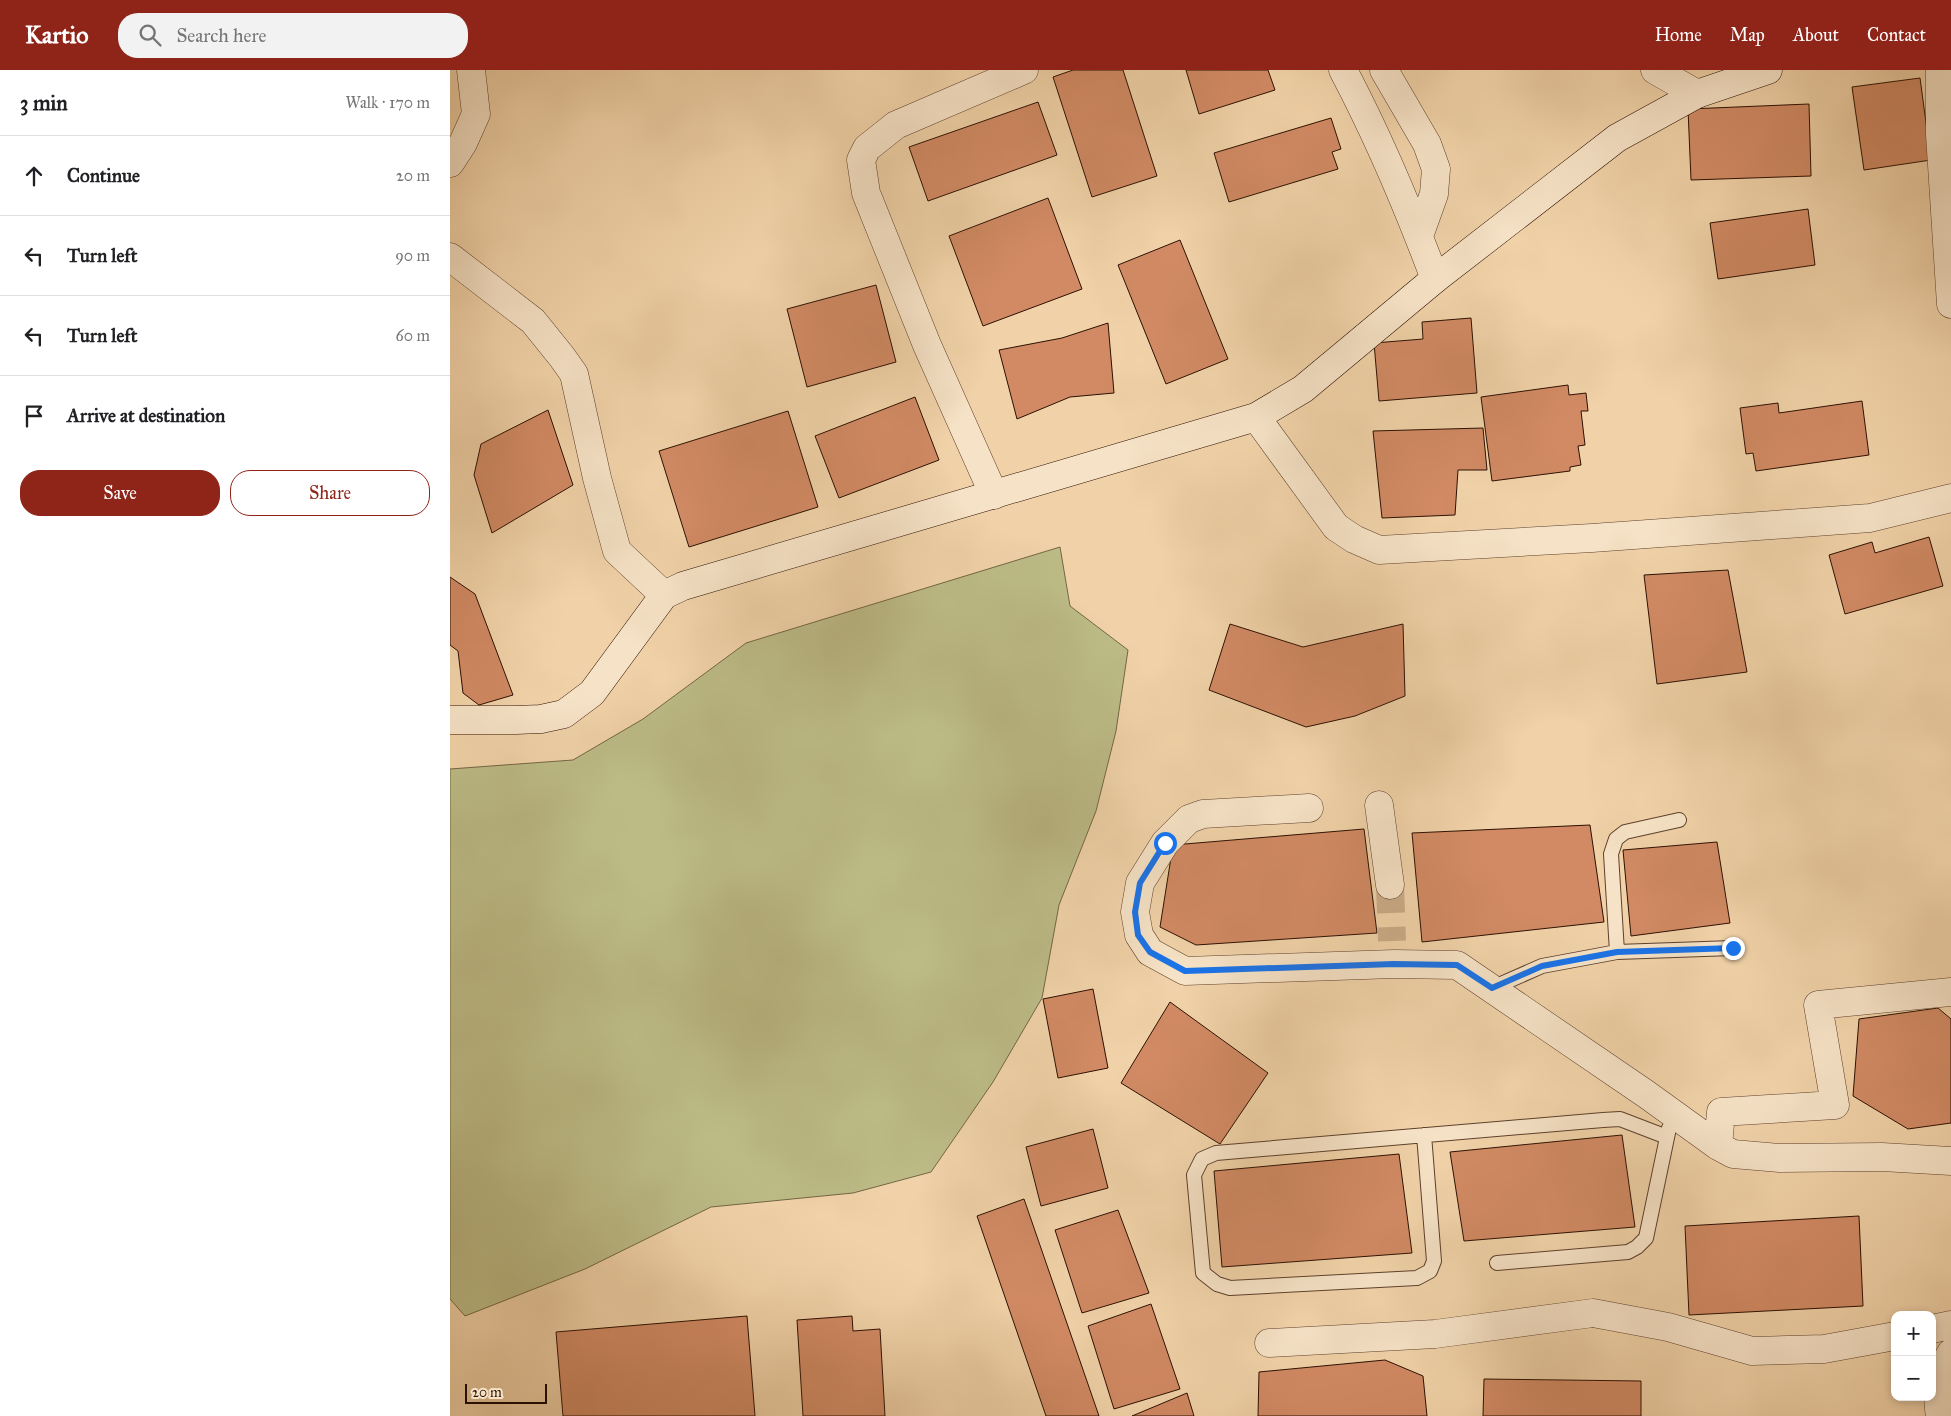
<!DOCTYPE html>
<meta charset="utf-8">
<style>
:root{--surface:#fff;--page:#f2f2f2;--text:#202124;--muted:#757577;--line:#e0e0e0;--accent:#8f2418}
body{margin:0;font-family:"IM FELL Great Primer",serif;background:var(--page);color:var(--text)}
.controls{position:absolute;right:15px;bottom:15px;display:grid;overflow:hidden;border-radius:10px;box-shadow:0 2px 8px #0003}
.controls button{width:45px;height:45px;display:grid;place-items:center;padding:0;border:0;border-bottom:1px solid var(--line);background:var(--surface);color:var(--text);font:25px sans-serif}
.scale{position:absolute;left:15px;bottom:12px;width:82px;box-sizing:border-box;padding-left:5px;border:2px solid #2c1002;border-top:0;font-size:14px;line-height:18px;white-space:nowrap;color:#2c1002;-webkit-text-stroke:4px #f6e2c6;paint-order:stroke}
.stop{position:absolute;width:15px;height:15px;margin:-11px;border:4px solid #1a73e8;border-radius:50%;background:#fff}
.stop.end{background:#1a73e8;border-color:#fff;box-shadow:0 1px 5px #0008}
.list{margin:0;padding:0;list-style:none}
h2{display:flex;justify-content:space-between;align-items:center;height:65px;margin:0;padding:0 20px;font-size:21px}
h2 small{font-size:16px;font-weight:400;color:var(--muted)}
.list li{display:grid;grid-template-columns:32px 1fr auto;gap:15px;align-items:center;box-sizing:border-box;height:80px;padding:0 20px;border-top:1px solid var(--line)}
.list b{display:block;font-size:19px;white-space:nowrap}
.list em{font-size:16px;font-style:normal;color:var(--muted)}
.actions{display:flex;gap:10px;padding:15px 20px}
.actions a{flex:1;padding:11px 0;border:1px solid var(--accent);border-radius:20px;text-align:center;font-size:18px;color:var(--accent)}
.actions .main{background:var(--accent);color:#fff}
.icon{flex:none;width:28px;height:28px;fill:none;stroke:currentColor;stroke-width:2;stroke-linecap:round;stroke-linejoin:round}
.map{position:relative;flex:none;width:1501px;height:1346px;overflow:hidden}
header{display:flex;align-items:center;gap:30px;box-sizing:border-box;height:70px;padding:0 25px;background:var(--accent);color:#fff}
header strong{font-size:24px}
nav{display:flex;gap:28px;margin-inline-start:auto;font-size:18px}
.search{width:350px;height:45px;background:var(--page);display:flex;align-items:center;gap:12px;box-sizing:border-box;padding:0 18px;border-radius:20px;color:var(--muted);font-size:19px}
main{display:flex}
aside{flex:1;background:var(--surface)}
.map>svg:first-child{display:block}
.green{fill:#bcbb86;stroke:#746644}
.building{fill:#d18a64;stroke:#2c1002}
.lines{fill:none;stroke-linecap:round;stroke-linejoin:round}
.street-tunnel{stroke:#caab87;stroke-width:28;stroke-dasharray:28 14;stroke-linecap:butt}
.lane-casing{stroke:#5d402c;stroke-width:16}
.street-casing{stroke:#5d402c;stroke-width:29}
.secondary-casing{stroke:#2c1002;stroke-width:29}
.lane{stroke:#f6e2c6;stroke-width:14}
.street{stroke:#f6e2c6;stroke-width:28}
.secondary{stroke:#f6e2c6;stroke-width:28}
.route{stroke:#1a73e8;stroke-width:6}
</style>
<header>
<strong>Kartio</strong>
<div class="search"><svg class="icon" aria-label="search" viewBox="0 0 24 24"><circle cx="10" cy="10" r="6"/><path d="M15 15l6 6"/></svg>Search here</div>
<nav><a>Home</a><a>Map</a><a>About</a><a>Contact</a></nav>
</header>
<main>
<aside>
<h2>3 min<small>Walk · 170 m</small></h2>
<ul class="list">
<li><svg class="icon" aria-label="ahead" viewBox="0 0 24 24"><path d="M12 20V5M6 11l6-6 6 6"/></svg><div><b>Continue</b></div><em>20 m</em></li>
<li><svg class="icon" aria-label="left" viewBox="0 0 24 24"><path d="M17 20v-9H6M10 6l-5 5 5 5"/></svg><div><b>Turn left</b></div><em>90 m</em></li>
<li><svg class="icon" aria-label="left" viewBox="0 0 24 24"><path d="M17 20v-9H6M10 6l-5 5 5 5"/></svg><div><b>Turn left</b></div><em>60 m</em></li>
<li><svg class="icon" aria-label="arrive" viewBox="0 0 24 24"><path d="M6 21V4h12l-3 4 3 4H6"/></svg><div><b>Arrive at destination</b></div></li>
</ul>
<div class="actions"><a class="main">Save</a><a>Share</a></div>
</aside>
<div class="map">
<svg width="1501" height="1346" viewBox="0 0 1501 1346">
<rect width="100%" height="100%" fill="#f1d2a8"/>
<filter id="stains"><feTurbulence type="fractalNoise" baseFrequency=".004" numOctaves="4"/><feColorMatrix values="0 0 0 0 .2 0 0 0 0 .09 0 0 0 0 .02 0 0 0 .5 -.17"/></filter>
<radialGradient id="worn" r=".72"><stop offset=".6" stop-color="#630" stop-opacity="0"/><stop offset="1" stop-color="#630" stop-opacity=".3"/></radialGradient>
<path class="green" d="M 610,477 L 620,536 L 678,580 L 666,661 L 646,741 L 609,835 L 592,928 L 543,1012 L 481,1102 L 403,1123 L 261,1137 L 135,1199 L 15,1246 L 0,1229 L 0,699 L 123,690 L 193,649 L 296,573 Z"/>
<path class="building" d="M 623,0 L 673,0 L 707,106 L 642,127 L 603,7 Z
M 736,0 L 818,0 L 825,20 L 749,44 Z
M 1470,8 L 1481,90 L 1414,100 L 1402,17 Z
M 588,32 L 607,85 L 478,131 L 459,77 Z
M 1359,34 L 1361,106 L 1241,110 L 1238,39 Z
M 881,48 L 891,79 L 882,82 L 888,99 L 779,132 L 764,83 Z
M 598,128 L 632,219 L 533,256 L 499,166 Z
M 1358,139 L 1365,195 L 1268,209 L 1260,153 Z
M 730,170 L 778,289 L 716,314 L 668,195 Z
M 426,215 L 446,292 L 357,317 L 337,239 Z
M 1021,248 L 1027,323 L 929,331 L 924,273 L 973,269 L 972,252 Z
M 658,253 L 664,323 L 620,327 L 567,349 L 549,280 L 612,268 Z
M 1118,315 L 1119,325 L 1136,323 L 1138,341 L 1131,341 L 1135,375 L 1128,376 L 1131,395 L 1120,397 L 1120,401 L 1042,411 L 1031,327 Z
M 465,327 L 489,390 L 389,428 L 365,366 Z
M 1412,331 L 1419,385 L 1306,401 L 1303,383 L 1296,384 L 1290,338 L 1328,333 L 1329,343 Z
M 98,340 L 123,415 L 42,463 L 24,405 L 31,374 Z
M 338,341 L 368,437 L 239,477 L 209,381 Z
M 1033,358 L 1037,400 L 1008,400 L 1005,445 L 932,448 L 923,361 Z
M 1479,467 L 1493,516 L 1395,544 L 1379,485 L 1422,472 L 1425,483 Z
M 1278,500 L 1297,602 L 1207,614 L 1194,505 Z
M 0,507 L 25,524 L 63,625 L 29,635 L 13,623 L 8,581 L 0,575 Z
M 780,554 L 853,577 L 953,554 L 955,626 L 905,646 L 856,657 L 759,620 Z
M 1140,755 L 1154,852 L 972,872 L 962,763 Z
M 914,759 L 927,863 L 746,875 L 710,857 L 723,775 Z
M 1267,772 L 1280,853 L 1181,866 L 1173,780 Z
M 643,919 L 658,998 L 608,1008 L 593,929 Z
M 720,932 L 818,1003 L 770,1074 L 671,1013 Z
M 1488,938 L 1501,949 L 1501,1053 L 1458,1059 L 1403,1026 L 1409,949 Z
M 643,1059 L 658,1118 L 591,1136 L 576,1077 Z
M 1172,1065 L 1185,1157 L 1014,1171 L 1000,1082 Z
M 949,1084 L 962,1183 L 772,1197 L 764,1101 Z
M 574,1129 L 649,1346 L 596,1346 L 527,1146 Z
M 668,1140 L 699,1223 L 632,1243 L 605,1160 Z
M 1409,1146 L 1413,1236 L 1239,1245 L 1235,1156 Z
M 701,1234 L 730,1319 L 664,1339 L 638,1256 Z
M 297,1246 L 305,1346 L 113,1346 L 106,1262 Z
M 402,1246 L 403,1261 L 430,1259 L 435,1346 L 353,1346 L 347,1250 Z
M 935,1290 L 973,1306 L 977,1346 L 808,1346 L 809,1302 Z
M 1034,1309 L 1191,1311 L 1191,1346 L 1033,1346 Z
M 737,1323 L 744,1346 L 682,1346 Z"/>
<g class="lines">
<path class="street-tunnel" d="M 940,815 L 942,871"/>
<g class="lane-casing">
<path id="lane" d="M 1167,882 L 1161,784 L 1166,769 L 1175,762 L 1229,750
M 1042,918 L 1092,896 L 1167,882 L 1283,878
M 974,1065 L 984,1191 L 980,1201 L 967,1208 L 780,1218 L 767,1214 L 753,1203 L 744,1105 L 752,1089 L 766,1083 L 1153,1050 L 1170,1049 L 1217,1067
M 1047,1193 L 1178,1182 L 1187,1177 L 1196,1168 L 1219,1058"/>
</g>
<g class="street-casing">
<path id="street" d="M 893,0 C 929,68 958,137 985,209
M 934,0 L 977,74 L 986,99 L 984,124 L 969,166
M 1205,0 L 1247,24
M 1490,0 L 1490,64 L 1501,234
M 0,93 L 13,73 L 26,44 L 21,0
M 0,187 L 83,251 L 112,287 L 124,304 L 147,408 L 167,481 L 214,525
M 806,347 L 886,457 L 904,469 L 929,480 L 1142,468 L 1420,448 L 1501,428
M 544,425 L 477,275 L 416,123 L 411,90 L 417,78 L 446,55 L 574,0
M 929,735 L 940,815
M 859,738 L 753,744 L 739,749 L 715,773 L 690,813 L 685,842 L 689,865 L 700,882 L 735,901 L 944,894 L 1007,895 L 1196,1024 L 1268,1076 L 1283,1084 L 1330,1088 L 1432,1087 L 1501,1091
M 1268,1076 L 1271,1042 L 1385,1035 L 1368,935 L 1501,922
M 1482,1259 L 1501,1255
M 819,1273 L 985,1264 L 1143,1243 L 1218,1257 L 1302,1281 L 1374,1279 L 1445,1266
M 1490,1346 C 1486,1324 1489,1303 1501,1283"/>
</g>
<g class="secondary-casing">
<path id="secondary" d="M 0,650 L 66,650 L 91,649 L 114,644 L 142,623 L 214,525 L 233,516 L 806,347 L 853,319 L 985,209 L 1167,68 L 1247,24 L 1318,0"/>
</g>
<use href="#lane" class="lane"/>
<use href="#street" class="street"/>
<use href="#secondary" class="secondary"/>
</g>
<g class="lines">
<path class="route" d="M 715,773 L 690,813 L 685,842 L 688,865 L 700,882 L 735,901 L 944,894 L 1007,895 L 1042,918 L 1092,896 L 1167,882 L 1283,878"/>
</g>
<rect width="100%" height="100%" filter="url(#stains)"/>
<rect width="100%" height="100%" fill="url(#worn)"/>
</svg>
<div class="controls">
<button>+</button>
<button>−</button>
</div>
<div class="scale">20 m</div>
<div class="stop" style="left:715px;top:773px"></div>
<div class="stop end" style="left:1283px;top:878px"></div>
</div>
</main>
